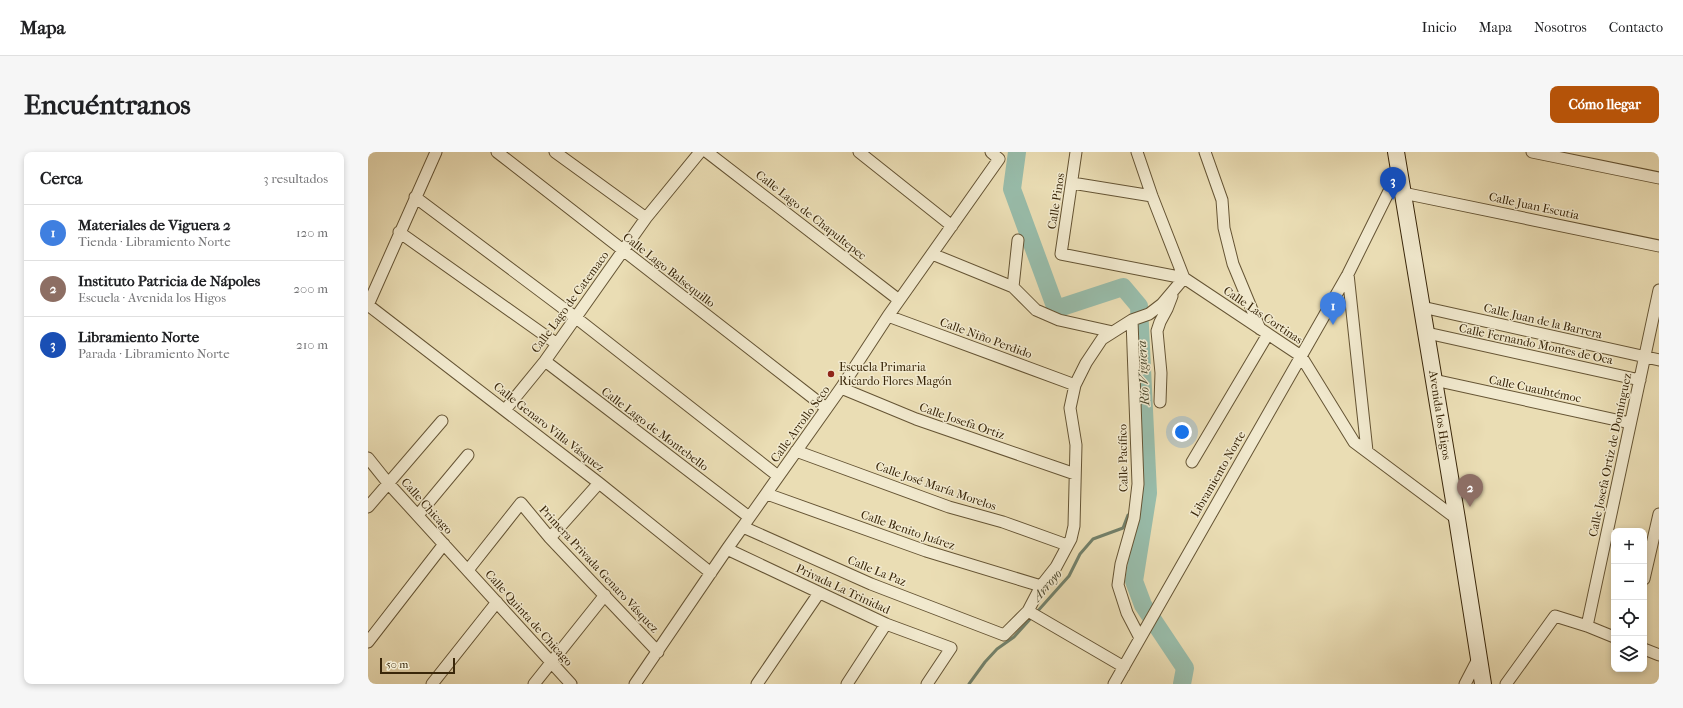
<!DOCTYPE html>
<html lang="es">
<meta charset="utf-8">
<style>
:root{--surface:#fff;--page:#f6f6f6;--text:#202124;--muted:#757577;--line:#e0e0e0;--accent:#b45309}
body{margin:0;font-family:"IM FELL French Canon",serif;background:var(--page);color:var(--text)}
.controls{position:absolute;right:12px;bottom:12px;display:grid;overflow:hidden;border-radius:8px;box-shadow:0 2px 6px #0003}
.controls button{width:36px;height:36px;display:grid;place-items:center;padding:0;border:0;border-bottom:1px solid var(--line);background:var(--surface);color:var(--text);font:20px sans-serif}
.scale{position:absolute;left:12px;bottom:10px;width:75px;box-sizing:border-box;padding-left:4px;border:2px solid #392609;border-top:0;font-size:11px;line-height:14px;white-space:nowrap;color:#392609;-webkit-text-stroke:3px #f1e9ce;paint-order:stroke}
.you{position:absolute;left:814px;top:280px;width:14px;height:14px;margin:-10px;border:3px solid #fff;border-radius:50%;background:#1a73e8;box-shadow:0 0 0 6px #1a73e833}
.badge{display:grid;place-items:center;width:26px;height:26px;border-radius:50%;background:var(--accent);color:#fff;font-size:13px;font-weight:700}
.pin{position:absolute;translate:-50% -33px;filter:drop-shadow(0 1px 2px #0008)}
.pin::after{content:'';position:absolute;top:21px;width:14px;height:12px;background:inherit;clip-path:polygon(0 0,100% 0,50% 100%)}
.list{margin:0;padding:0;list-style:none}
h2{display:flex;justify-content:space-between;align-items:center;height:52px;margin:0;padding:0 16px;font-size:17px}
h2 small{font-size:13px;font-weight:400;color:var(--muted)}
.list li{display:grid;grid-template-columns:26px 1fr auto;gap:12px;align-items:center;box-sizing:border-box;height:56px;padding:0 16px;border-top:1px solid var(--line)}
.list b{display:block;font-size:15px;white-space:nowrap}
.list p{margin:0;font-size:13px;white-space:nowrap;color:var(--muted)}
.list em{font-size:13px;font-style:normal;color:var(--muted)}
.icon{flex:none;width:22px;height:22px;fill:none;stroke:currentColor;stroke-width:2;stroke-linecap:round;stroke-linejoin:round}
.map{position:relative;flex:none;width:1291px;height:532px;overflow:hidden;border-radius:8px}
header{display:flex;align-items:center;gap:24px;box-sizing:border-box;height:56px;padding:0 20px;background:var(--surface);border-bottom:1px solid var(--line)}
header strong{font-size:19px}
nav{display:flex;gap:22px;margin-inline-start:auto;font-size:14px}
.intro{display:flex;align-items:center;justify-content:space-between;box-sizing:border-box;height:96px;padding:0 24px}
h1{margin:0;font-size:28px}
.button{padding:10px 18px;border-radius:8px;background:var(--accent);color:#fff;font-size:14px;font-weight:700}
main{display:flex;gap:24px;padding:0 24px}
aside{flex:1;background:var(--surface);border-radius:8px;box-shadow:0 2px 6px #0003}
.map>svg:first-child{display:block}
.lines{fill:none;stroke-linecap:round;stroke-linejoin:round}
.stream{stroke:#72806a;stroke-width:3}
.river{stroke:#98bcaa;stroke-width:18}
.street-casing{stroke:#655434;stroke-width:13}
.secondary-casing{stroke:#392609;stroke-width:18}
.street{stroke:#f1e9ce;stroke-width:11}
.secondary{stroke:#f1e9ce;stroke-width:16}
.poi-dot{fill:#8f2418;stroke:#f1e9ce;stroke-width:1.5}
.labels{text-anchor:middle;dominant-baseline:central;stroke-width:3;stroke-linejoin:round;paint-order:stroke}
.street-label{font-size:12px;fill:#392609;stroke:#f1e9ce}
.poi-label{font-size:12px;fill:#392609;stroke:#f1e9ce;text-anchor:start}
.water-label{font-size:13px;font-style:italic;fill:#514c31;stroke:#f1e9ce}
</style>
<header>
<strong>Mapa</strong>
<nav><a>Inicio</a><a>Mapa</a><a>Nosotros</a><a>Contacto</a></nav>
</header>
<div class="intro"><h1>Encuéntranos</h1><a class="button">Cómo llegar</a></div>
<main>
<aside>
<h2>Cerca<small>3 resultados</small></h2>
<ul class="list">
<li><span class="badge" style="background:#3f7fe0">1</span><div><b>Materiales de Viguera 2</b><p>Tienda · Libramiento Norte</p></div><em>120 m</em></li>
<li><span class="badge" style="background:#8d6e63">2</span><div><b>Instituto Patricia de Nápoles</b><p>Escuela · Avenida los Higos</p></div><em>200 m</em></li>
<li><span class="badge" style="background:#1a4fb4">3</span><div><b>Libramiento Norte</b><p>Parada · Libramiento Norte</p></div><em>210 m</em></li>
</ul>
</aside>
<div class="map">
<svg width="1291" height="532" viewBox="0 0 1291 532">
<rect width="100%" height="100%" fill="#eaddb4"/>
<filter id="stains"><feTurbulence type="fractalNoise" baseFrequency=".005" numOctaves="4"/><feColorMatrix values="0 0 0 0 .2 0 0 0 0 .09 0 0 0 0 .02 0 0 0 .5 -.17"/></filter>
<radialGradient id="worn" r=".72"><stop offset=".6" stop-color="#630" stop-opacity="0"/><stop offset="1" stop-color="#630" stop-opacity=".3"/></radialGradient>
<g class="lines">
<path class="stream" d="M 769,363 L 775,363
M 668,461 L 701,424 L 712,402 L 725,387 L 755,376 L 760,363 L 763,363
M 601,532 L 617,510 L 629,497 L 646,485 L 664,465"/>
<path class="river" d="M 649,0 L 644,37 L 688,157 L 755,135 L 771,154 L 780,341 L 766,429 L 775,453 L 817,516 L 814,532"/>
<g class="street-casing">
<path id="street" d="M 129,0 L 458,256
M 187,0 L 278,66
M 339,0 L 531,148
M 491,0 L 584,74
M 708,0 L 693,102 L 816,126 L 933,204 L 986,290 L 1089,367
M 837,0 L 854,48 L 856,76 L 865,112 L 892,177
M 1164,0 L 1291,26
M 704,31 L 784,44
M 1035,41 L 1291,94
M 47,45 L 207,165 L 410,324
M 31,80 L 189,192
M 564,102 L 645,135 L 668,158 L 691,168 L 745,180
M 980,122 L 999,299
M 645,135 L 650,88
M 0,153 L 231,331 L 343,421
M 0,153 L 68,0
M 1054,155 L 1291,208
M 520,164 L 707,233
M 764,168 L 770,332 L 766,366 L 753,412 L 750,433 L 759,461 L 772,486
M 1059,181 L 1272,228
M 177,209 L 381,365
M 1066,228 L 1262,271
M 473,236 L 548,267 L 707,322
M 792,250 L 793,221 L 789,179 L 792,170 L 799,157 L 804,144
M 137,258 L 177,209 L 278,66 L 332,0
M 428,299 L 581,355 L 635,370 L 699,393
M 0,306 L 20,331 L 203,532
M 824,310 L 900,182
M 399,342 L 558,399 L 673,434
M 0,355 L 74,269
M 50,363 L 100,303
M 375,375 L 503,432 L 636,483 L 660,459 L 673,434 L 688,415 L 703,387 L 706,374 L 708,293 L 702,256 L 707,233 L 718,211 L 734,187 L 764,168 L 781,162 L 794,152 L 816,126 L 784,44 L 769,0
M 182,386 L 231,331
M 359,397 L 518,472 L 583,496 L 559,532
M 100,418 L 153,351 L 182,386 L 290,500
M 1276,427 L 1291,362
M 660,459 L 756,515
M 1219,474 L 1291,138
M 0,490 L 76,392
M 1276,497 L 1291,503
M 64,532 L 129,450
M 166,532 L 237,443
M 267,532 L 359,397 L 473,236 L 520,164 L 631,7 L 623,0
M 389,532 L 451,441
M 479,532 L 518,472
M 746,532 L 980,122 L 1031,19
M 1097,532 L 1110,507
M 1138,532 L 1187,464 L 1219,474 L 1246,485"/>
</g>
<g class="secondary-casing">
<path id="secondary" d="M 1028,0 L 1089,367 L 1115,532"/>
</g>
<use href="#street" class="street"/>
<use href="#secondary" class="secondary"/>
</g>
<circle class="poi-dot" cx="463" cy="222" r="4"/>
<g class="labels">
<g class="street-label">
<text transform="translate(688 49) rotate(-81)">Calle Pinos</text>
<text transform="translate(1166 54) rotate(12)">Calle Juan Escutia</text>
<text transform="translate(443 63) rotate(38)">Calle Lago de Chapultepec</text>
<text transform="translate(301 118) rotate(38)">Calle Lago Balsequillo</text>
<text transform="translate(202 150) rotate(-54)">Calle Lago de Catemaco</text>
<text transform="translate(895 163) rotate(34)">Calle Las Cortinas</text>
<text transform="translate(1175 169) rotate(13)">Calle Juan de la Barrera</text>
<text transform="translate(618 186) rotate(20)">Calle Niño Perdido</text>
<text transform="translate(1168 192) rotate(12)">Calle Fernando Montes de Oca</text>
<text transform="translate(1167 237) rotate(12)">Calle Cuauhtémoc</text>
<text transform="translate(1072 263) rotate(81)">Avenida los Higos</text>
<text transform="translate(594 269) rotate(19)">Calle Josefa Ortiz</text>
<text transform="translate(432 272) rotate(-54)">Calle Arrollo Seco</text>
<text transform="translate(181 275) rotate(38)">Calle Genaro Villa Vásquez</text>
<text transform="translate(287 277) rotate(37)">Calle Lago de Montebello</text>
<text transform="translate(1242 303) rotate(-78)">Calle Josefa Ortiz de Domínguez</text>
<text transform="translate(755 306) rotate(-91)">Calle Pacífico</text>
<text transform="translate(850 322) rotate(-60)">Libramiento Norte</text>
<text transform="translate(568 334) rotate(19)">Calle José María Morelos</text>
<text transform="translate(59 354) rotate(48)">Calle Chicago</text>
<text transform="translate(540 378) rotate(19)">Calle Benito Juárez</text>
<text transform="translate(231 417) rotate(47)">Primera Privada Genaro Vásquez</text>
<text transform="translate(509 419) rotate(22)">Calle La Paz</text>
<text transform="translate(475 437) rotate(25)">Privada La Trinidad</text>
<text transform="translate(161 466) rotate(48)">Calle Quinta de Chicago</text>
</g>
<g class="poi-label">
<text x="471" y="215">Escuela Primaria<tspan x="471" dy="14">Ricardo Flores Magón</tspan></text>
</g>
<g class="water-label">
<text transform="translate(775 221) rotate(-93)">Río Viguera</text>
<text transform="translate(679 433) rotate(-49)">Arroyo</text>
</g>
</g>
<rect width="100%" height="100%" filter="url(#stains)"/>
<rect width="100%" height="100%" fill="url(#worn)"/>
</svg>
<div class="controls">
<button>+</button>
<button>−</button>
<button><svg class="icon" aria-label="locate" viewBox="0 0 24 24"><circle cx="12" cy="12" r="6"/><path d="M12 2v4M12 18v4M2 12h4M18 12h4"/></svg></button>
<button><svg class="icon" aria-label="layers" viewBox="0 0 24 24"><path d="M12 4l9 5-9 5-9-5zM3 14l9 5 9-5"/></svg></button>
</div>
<div class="scale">50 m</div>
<div class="you"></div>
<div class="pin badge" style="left:965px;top:173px;background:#3f7fe0">1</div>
<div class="pin badge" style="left:1102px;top:355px;background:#8d6e63">2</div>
<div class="pin badge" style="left:1025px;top:48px;background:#1a4fb4">3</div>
</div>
</main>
